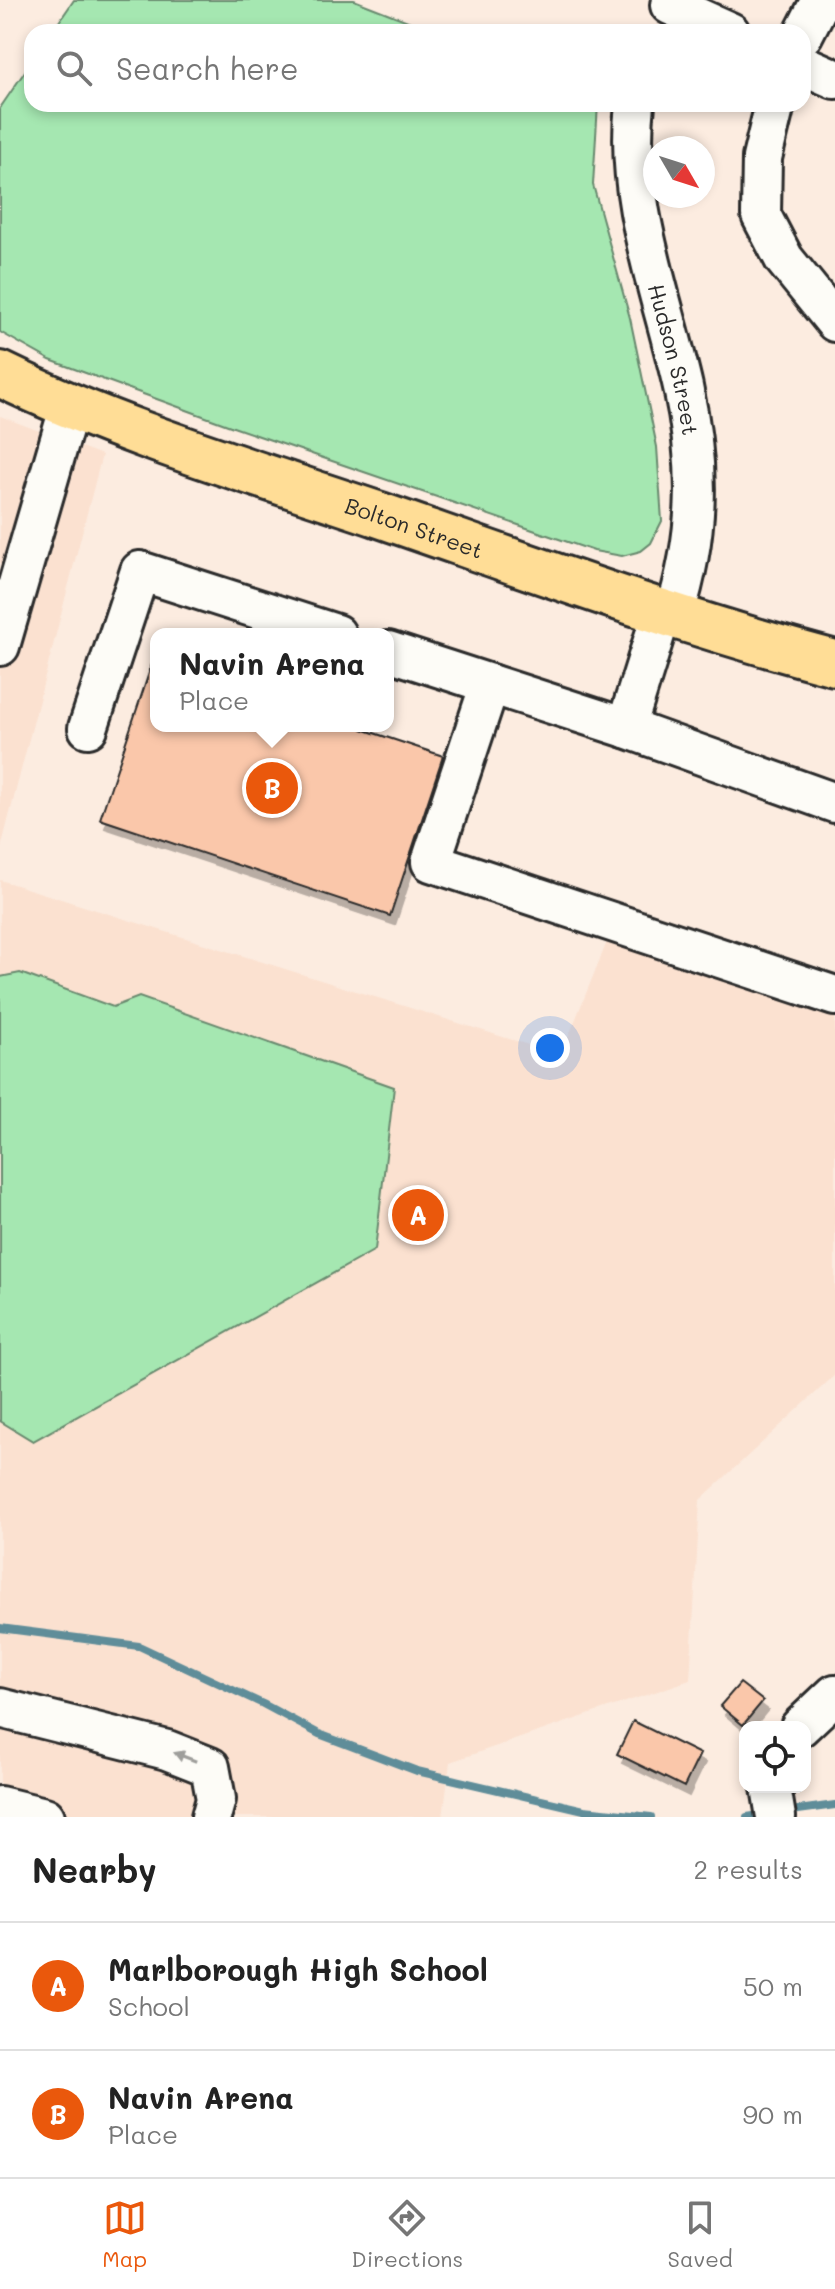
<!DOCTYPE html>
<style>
:root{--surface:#fff;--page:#f6f6f6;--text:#222;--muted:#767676;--line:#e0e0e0;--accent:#ea580c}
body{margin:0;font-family:Mali,sans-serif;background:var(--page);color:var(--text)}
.controls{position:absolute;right:24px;bottom:24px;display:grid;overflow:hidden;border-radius:16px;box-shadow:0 4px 12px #0003}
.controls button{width:72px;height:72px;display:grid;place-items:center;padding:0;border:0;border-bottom:2px solid var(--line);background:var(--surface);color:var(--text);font:40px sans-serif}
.compass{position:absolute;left:643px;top:136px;width:72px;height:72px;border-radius:50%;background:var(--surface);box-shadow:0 4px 12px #0003;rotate:129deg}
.you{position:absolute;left:550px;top:1048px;width:28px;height:28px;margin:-20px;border:6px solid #fff;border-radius:50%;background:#1a73e8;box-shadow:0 0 0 12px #1a73e833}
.badge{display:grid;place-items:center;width:52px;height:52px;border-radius:50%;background:var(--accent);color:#fff;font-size:26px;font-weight:700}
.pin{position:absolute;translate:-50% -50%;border:4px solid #fff;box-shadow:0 2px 8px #0006}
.popup{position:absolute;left:150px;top:628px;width:244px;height:104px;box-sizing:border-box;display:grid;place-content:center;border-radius:16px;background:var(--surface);filter:drop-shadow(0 2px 6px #0005);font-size:26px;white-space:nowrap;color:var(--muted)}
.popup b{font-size:30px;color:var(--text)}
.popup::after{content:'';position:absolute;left:50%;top:100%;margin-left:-16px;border:16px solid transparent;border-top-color:var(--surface)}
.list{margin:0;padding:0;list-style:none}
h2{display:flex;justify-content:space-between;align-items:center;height:104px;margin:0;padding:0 32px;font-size:34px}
h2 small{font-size:26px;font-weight:400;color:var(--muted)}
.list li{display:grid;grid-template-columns:52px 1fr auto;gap:24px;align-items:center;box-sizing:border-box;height:128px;padding:0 32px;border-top:2px solid var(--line)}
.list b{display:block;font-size:30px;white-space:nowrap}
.list p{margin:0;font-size:26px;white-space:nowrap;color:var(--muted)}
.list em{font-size:26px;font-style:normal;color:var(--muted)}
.icon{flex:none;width:44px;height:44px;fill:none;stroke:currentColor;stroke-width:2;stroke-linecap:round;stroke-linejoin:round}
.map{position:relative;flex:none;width:835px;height:1817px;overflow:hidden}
.search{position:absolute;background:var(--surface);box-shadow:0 4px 12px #0003;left:24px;right:24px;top:24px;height:88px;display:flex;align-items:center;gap:20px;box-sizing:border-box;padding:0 28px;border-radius:24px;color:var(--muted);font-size:30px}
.sheet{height:360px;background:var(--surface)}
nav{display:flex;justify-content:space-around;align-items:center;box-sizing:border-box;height:112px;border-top:2px solid var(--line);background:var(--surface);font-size:22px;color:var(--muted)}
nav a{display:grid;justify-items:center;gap:4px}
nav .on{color:var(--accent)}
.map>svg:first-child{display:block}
.built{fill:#fbe1d0}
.green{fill:#a5e7b1;stroke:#68896e;stroke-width:2}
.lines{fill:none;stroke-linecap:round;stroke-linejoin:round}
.stream{stroke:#5f8d99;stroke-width:8}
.building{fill:#fac7aa;stroke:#2b2b2b;stroke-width:2;filter:url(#shadow)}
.minor-casing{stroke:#2b2b2b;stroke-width:44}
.major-casing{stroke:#2b2b2b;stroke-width:50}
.minor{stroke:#fdfcf7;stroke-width:38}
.major{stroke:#ffdd96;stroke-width:44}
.oneway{fill:#9e9e9b}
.labels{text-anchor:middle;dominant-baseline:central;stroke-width:7;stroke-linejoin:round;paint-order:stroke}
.street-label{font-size:22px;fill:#2b2b2b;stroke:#fdfcf7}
</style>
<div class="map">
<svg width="835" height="1817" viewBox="0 0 835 1817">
<defs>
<filter id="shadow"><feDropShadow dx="5" dy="9" stdDeviation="0" flood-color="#0004"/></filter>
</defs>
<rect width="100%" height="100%" fill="#fcece0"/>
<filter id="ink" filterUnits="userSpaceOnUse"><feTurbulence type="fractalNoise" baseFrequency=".0125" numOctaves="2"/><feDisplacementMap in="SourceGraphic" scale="16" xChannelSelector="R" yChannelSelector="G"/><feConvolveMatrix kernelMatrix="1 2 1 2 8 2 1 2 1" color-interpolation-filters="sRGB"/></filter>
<g filter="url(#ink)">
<path class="built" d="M 0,416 L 102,455 L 0,852 Z
M 0,880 L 561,1055 L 609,937 L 835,1016 L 835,1375 L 700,1500 L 690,1680 L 450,1762 L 443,1817 L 0,1817 Z"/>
<path class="green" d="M 74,0 L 354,0 L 436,32 L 52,32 Z
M 32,61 L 32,104 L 598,104 L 593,185 L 630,318 L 657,447 L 662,521 L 651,543 L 641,551 L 622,556 L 594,551 L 236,428 L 50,360 L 0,332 L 0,108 Z
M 20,973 L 113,1007 L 139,997 L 394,1087 L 375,1250 L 33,1441 L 0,1421 L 0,977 Z"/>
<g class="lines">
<path class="stream" d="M 0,1628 L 139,1646 L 263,1704 L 319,1734 L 417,1771 L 584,1810 L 651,1817
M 791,1811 L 835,1805
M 747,1817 L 760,1815"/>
</g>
<path class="building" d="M 154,658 L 156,659 L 156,726 L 363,726 L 362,729 L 443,756 L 390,916 L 100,819 Z
M 740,1683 L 763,1701 L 743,1725 L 720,1706 Z
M 633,1721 L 700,1754 L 684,1787 L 617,1754 Z"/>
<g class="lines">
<g class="minor-casing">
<g id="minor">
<path d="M 670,5 L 730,32"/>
<path d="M 803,35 L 821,0"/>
<path d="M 803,65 L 835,79"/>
<path id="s1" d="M 635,104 C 624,200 662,294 683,387 C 701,469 699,536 674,616"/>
<path d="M 775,104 L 762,158 L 761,215 L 784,259 L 835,322"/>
<path d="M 0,646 L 70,405"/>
<path d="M 388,651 L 626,728 L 835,803"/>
<path d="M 490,684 L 431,862 L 835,996"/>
<path d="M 88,728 L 140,571 L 336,634"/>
<path d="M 626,728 L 662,612"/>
<path d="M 0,1708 L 167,1750 L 210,1767 L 216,1799 L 211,1817"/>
<path d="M 800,1727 L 835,1694"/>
<path d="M 771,1787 L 776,1817"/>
<path d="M 0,1806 L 45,1817"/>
</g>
</g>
<g class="major-casing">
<g id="major">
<path id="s2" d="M 0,374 C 121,433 253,472 380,515 C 531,567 681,623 835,663"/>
</g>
</g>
<use href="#minor" class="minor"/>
<use href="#major" class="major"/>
</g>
<defs><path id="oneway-solid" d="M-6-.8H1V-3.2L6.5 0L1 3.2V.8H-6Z" transform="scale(2)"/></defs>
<use class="oneway" href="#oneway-solid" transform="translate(185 1757) rotate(-159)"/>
</g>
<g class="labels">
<g class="street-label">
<text stroke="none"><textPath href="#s1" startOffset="260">Hudson Street</textPath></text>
<text stroke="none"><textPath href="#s2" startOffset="442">Bolton Street</textPath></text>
</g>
</g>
</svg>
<div class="controls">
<button><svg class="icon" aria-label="locate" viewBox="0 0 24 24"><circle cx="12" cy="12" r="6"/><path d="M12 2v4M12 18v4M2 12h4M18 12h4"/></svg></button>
</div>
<svg class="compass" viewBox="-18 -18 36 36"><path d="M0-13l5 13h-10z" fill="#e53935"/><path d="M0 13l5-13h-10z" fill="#767676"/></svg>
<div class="you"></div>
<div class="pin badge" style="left:418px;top:1215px">A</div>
<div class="pin badge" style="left:272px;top:788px">B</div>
<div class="popup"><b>Navin Arena</b>Place</div>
<div class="search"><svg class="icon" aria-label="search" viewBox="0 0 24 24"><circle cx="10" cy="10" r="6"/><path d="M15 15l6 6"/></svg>Search here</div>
</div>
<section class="sheet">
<h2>Nearby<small>2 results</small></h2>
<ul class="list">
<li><span class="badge">A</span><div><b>Marlborough High School</b><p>School</p></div><em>50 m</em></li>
<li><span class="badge">B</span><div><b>Navin Arena</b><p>Place</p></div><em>90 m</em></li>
</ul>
</section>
<nav>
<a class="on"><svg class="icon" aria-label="map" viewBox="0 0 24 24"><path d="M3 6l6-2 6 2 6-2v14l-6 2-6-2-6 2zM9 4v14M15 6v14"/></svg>Map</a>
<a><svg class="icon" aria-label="directions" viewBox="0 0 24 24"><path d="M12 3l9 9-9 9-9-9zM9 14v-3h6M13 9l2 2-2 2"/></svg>Directions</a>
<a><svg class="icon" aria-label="saved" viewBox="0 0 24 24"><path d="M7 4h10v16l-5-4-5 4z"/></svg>Saved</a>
</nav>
